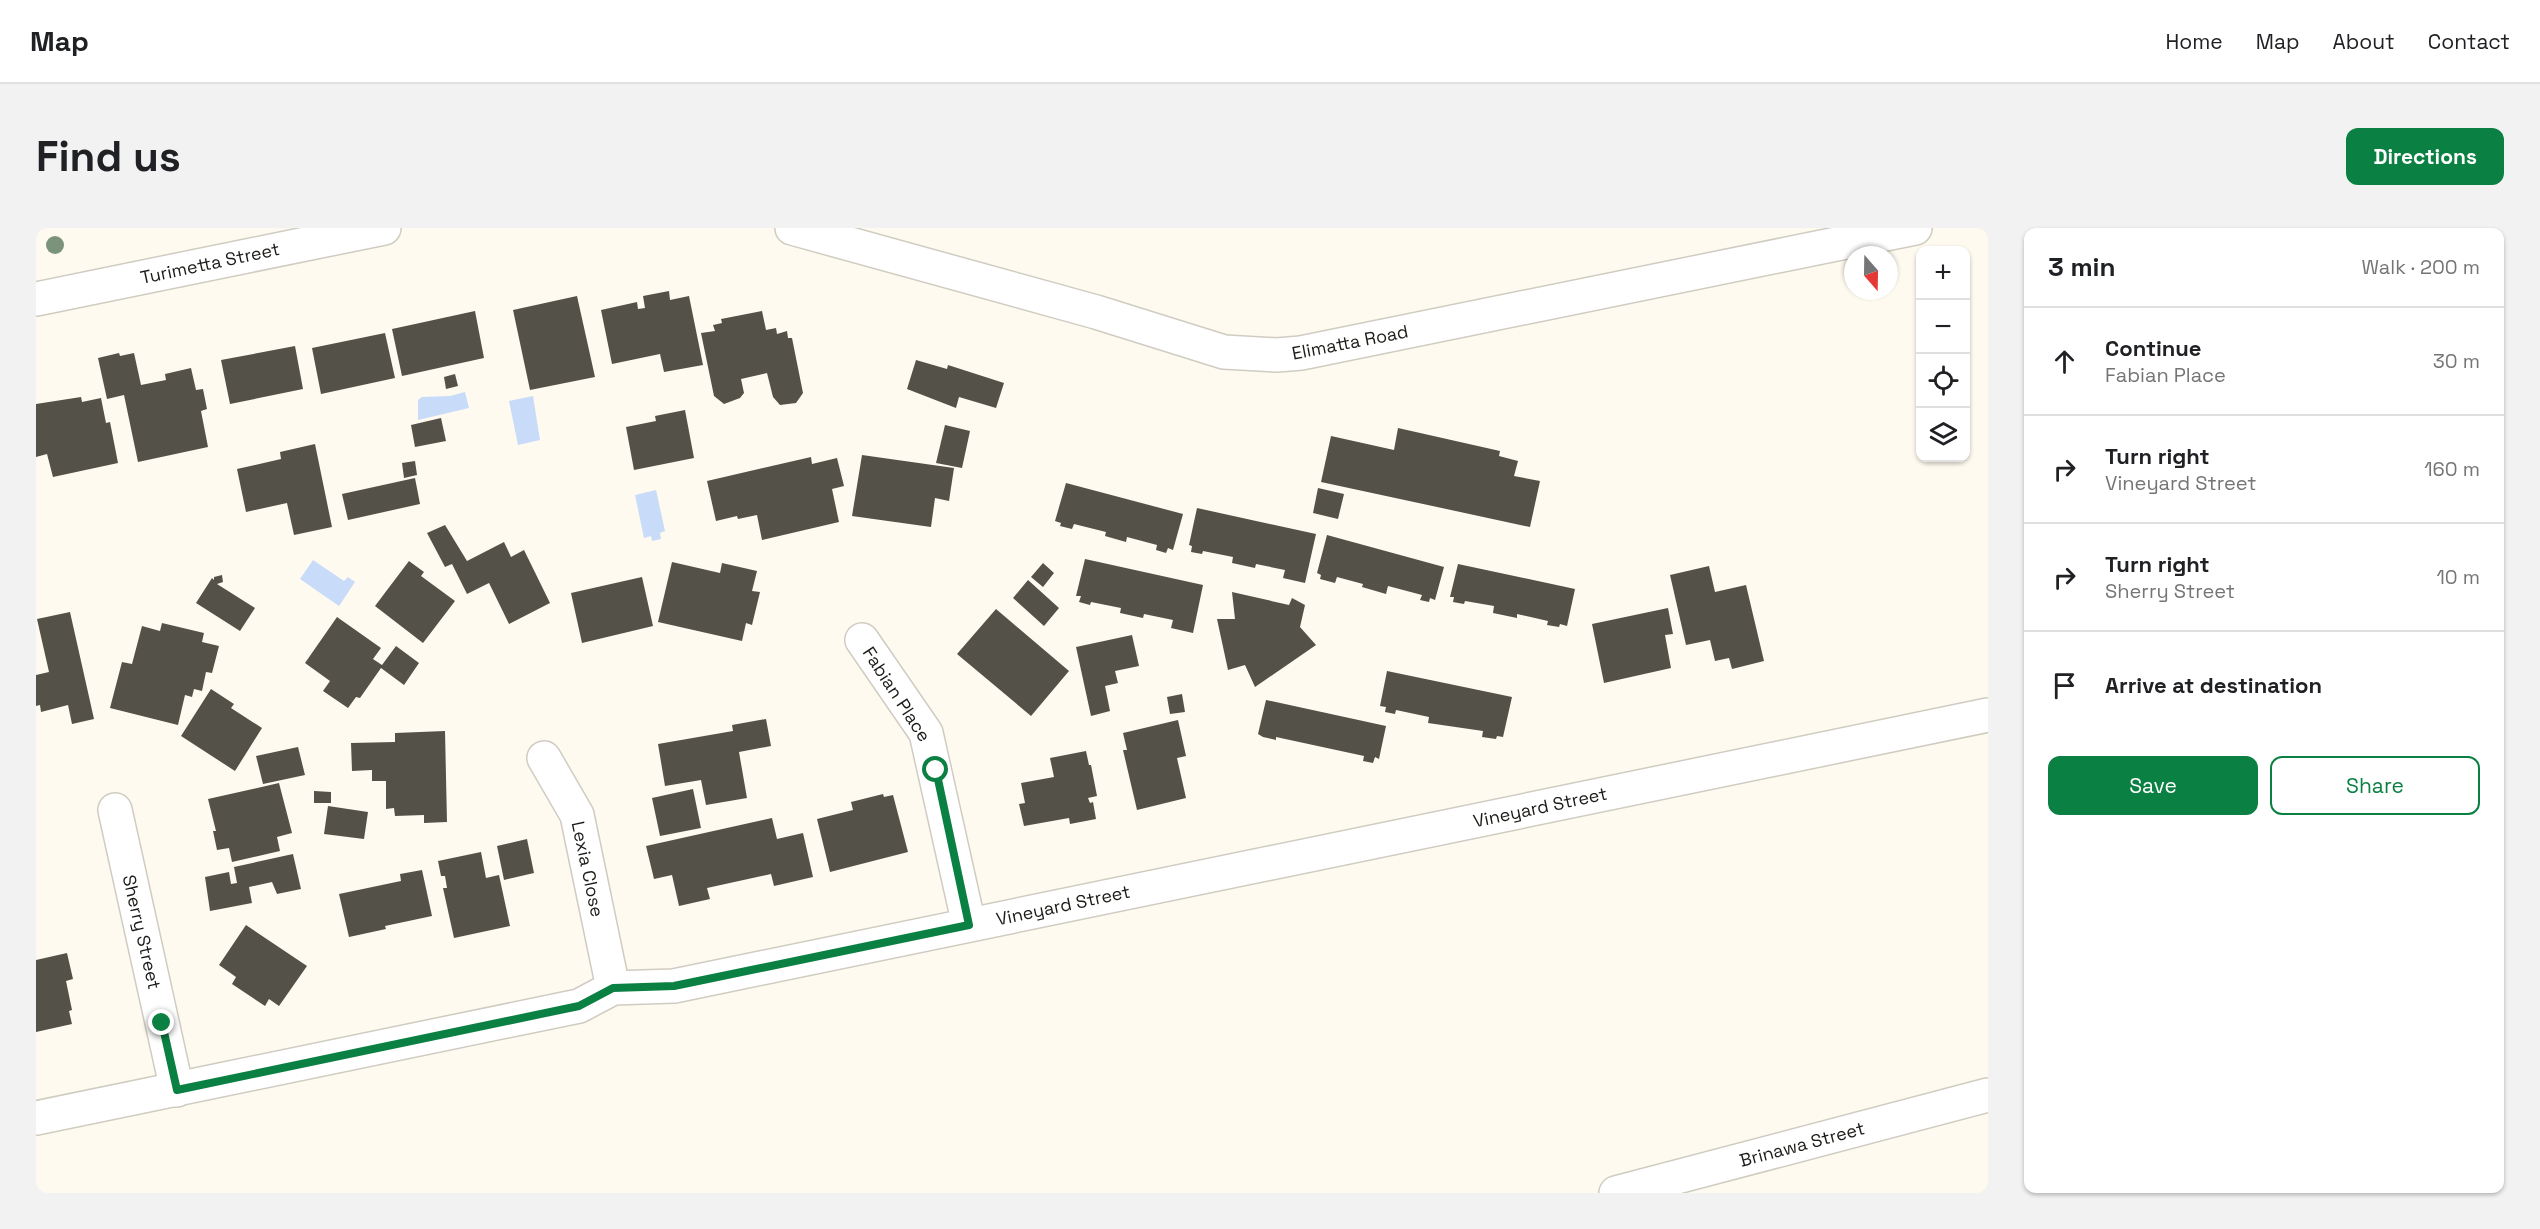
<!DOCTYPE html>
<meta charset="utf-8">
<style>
:root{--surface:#fff;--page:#f2f2f2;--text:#202124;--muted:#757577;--line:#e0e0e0;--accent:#0b8043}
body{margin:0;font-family:"Space Grotesk",sans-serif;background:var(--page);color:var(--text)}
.controls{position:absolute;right:18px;top:18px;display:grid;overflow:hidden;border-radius:12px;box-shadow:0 2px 4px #0004}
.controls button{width:54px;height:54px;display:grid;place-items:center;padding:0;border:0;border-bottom:2px solid var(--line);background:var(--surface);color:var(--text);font:30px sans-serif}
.compass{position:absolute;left:1808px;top:18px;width:54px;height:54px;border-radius:50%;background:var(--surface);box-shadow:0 2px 4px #0004;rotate:160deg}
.stop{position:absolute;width:18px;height:18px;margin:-14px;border:4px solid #0b8043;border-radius:50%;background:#fff}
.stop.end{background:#0b8043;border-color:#fff;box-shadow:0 2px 6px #0008}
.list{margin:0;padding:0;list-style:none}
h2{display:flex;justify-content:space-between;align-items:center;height:78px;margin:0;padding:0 24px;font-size:26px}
h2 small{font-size:20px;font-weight:400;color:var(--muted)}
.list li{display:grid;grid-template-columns:39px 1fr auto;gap:18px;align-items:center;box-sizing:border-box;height:108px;padding:0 24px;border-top:2px solid var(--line)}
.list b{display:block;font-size:22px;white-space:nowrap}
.list p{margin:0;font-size:20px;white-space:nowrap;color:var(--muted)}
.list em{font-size:20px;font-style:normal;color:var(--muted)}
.actions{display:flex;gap:12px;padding:18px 24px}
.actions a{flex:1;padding:14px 0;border:2px solid var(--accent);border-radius:12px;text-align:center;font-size:21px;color:var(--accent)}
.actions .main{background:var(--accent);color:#fff}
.icon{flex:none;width:33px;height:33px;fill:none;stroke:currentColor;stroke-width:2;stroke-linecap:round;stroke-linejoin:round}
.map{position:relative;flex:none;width:1952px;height:965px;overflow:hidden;border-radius:12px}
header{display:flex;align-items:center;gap:36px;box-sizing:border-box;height:84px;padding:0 30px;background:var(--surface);border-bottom:2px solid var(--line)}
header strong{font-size:28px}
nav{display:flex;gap:33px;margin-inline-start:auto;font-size:21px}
.intro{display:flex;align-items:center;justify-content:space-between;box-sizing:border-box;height:144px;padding:0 36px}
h1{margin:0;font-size:42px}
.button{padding:15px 27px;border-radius:12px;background:var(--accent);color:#fff;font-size:21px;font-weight:700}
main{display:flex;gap:36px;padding:0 36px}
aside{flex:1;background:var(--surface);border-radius:12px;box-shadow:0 2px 4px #0004}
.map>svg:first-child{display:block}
.water{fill:#c8dbf9}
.building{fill:#545148}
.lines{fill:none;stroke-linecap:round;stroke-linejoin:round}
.minor-casing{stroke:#d0ccc2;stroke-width:36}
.minor{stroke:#fff;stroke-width:33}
.tree{fill:#7c937b}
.route{stroke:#0b8043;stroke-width:8}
.labels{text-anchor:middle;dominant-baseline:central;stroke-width:6;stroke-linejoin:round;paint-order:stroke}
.street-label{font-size:18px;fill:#1d1b18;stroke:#fff}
</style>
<header>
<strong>Map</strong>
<nav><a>Home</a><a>Map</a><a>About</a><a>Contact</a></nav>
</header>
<div class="intro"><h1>Find us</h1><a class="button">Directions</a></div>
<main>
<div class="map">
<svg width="1952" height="965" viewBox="0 0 1952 965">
<rect width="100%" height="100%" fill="#fefaef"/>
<path class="water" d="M 429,164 L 433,180 L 382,192 L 382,172 L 386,169 L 414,168 Z
M 497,168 L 504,212 L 482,217 L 473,173 Z
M 620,262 L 629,303 L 624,305 L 625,311 L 616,313 L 615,308 L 608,310 L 599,267 Z
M 277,332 L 308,353 L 312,349 L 319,354 L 303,378 L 264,351 Z"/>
<path class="building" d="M 633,63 L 634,72 L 653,68 L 667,137 L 628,144 L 624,126 L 576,136 L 565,82 L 601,74 L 602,81 L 609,80 L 607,68 Z
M 541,68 L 559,149 L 494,162 L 477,82 Z
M 439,83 L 448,130 L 366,148 L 356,101 Z
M 726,83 L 730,102 L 740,100 L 741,106 L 751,103 L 752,110 L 756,110 L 767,165 L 760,175 L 744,177 L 737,169 L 731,145 L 705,151 L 708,165 L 704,170 L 688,176 L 678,168 L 665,105 L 679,103 L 677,97 L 686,95 L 685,91 Z
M 349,105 L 359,150 L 285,166 L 276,120 Z
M 259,118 L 267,161 L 194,176 L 185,132 Z
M 83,125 L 84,128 L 98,125 L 105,157 L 130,152 L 129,146 L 155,140 L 160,162 L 167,161 L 171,181 L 165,183 L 172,219 L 102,234 L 88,167 L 71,171 L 62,130 Z
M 880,132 L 911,141 L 912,137 L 968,155 L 960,180 L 923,169 L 920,180 L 871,161 Z
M 419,146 L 422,158 L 410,161 L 408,149 Z
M 45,169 L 46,174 L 65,170 L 70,195 L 74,194 L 82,235 L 17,249 L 11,226 L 0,229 L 0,176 Z
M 649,182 L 658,230 L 598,242 L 590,199 L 620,193 L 619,188 Z
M 405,190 L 410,213 L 379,219 L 375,197 Z
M 909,197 L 934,203 L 926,240 L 900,235 Z
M 1362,200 L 1464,223 L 1463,228 L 1482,233 L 1478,248 L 1504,253 L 1494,299 L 1285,254 L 1295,208 L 1358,222 Z
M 279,216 L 296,299 L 258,307 L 251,275 L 210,284 L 201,241 L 245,231 L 244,224 Z
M 826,227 L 918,240 L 913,273 L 899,270 L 895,299 L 816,288 Z
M 775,229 L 776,236 L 801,230 L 808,258 L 796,261 L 803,294 L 726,312 L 721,287 L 702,291 L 701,288 L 680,293 L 671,253 Z
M 379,233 L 381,247 L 368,250 L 366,235 Z
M 379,250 L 384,276 L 312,292 L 306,266 Z
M 1030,255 L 1147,286 L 1137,322 L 1132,320 L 1130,325 L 1120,322 L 1121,317 L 1091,309 L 1090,314 L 1069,308 L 1070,304 L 1038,296 L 1036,301 L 1024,298 L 1025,295 L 1019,293 Z
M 1282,260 L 1308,266 L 1302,291 L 1277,285 Z
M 1161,280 L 1280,306 L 1269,355 L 1247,350 L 1249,342 L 1220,336 L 1219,340 L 1196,335 L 1197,329 L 1167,323 L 1166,326 L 1155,324 L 1156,318 L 1153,317 Z
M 409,297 L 431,333 L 468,314 L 475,329 L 488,322 L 514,375 L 473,396 L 453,355 L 431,366 L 416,336 L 409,339 L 391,305 Z
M 1291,307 L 1408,339 L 1399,372 L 1394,370 L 1393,374 L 1384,372 L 1386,367 L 1352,358 L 1350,366 L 1326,359 L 1327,356 L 1301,349 L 1299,355 L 1284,351 L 1285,347 L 1281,345 Z
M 1049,331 L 1167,357 L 1157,405 L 1135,400 L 1137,392 L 1108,386 L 1107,390 L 1084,385 L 1085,380 L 1055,374 L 1054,377 L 1043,374 L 1045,368 L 1040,368 Z
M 373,333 L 388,344 L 385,348 L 419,373 L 387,415 L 339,378 Z
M 636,334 L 684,345 L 686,335 L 721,343 L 716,363 L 724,364 L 716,397 L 710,395 L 706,413 L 622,394 Z
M 1007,335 L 1018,345 L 1007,359 L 995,349 Z
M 1422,336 L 1539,361 L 1531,398 L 1524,396 L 1523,399 L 1511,397 L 1512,393 L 1481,386 L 1481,390 L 1457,385 L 1458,378 L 1429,373 L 1428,376 L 1417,374 L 1418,369 L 1414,369 Z
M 1673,338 L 1679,364 L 1710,357 L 1728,433 L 1696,441 L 1693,430 L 1679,433 L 1674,412 L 1650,417 L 1634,347 Z
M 186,347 L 187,354 L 181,356 L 219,380 L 204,403 L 160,375 L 176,350 L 178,352 L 178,349 Z
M 606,349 L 617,398 L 546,415 L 535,365 Z
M 992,352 L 1023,380 L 1008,398 L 977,370 Z
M 1196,364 L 1253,377 L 1256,370 L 1269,377 L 1264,399 L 1280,417 L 1219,459 L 1209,437 L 1192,442 L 1181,391 L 1199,391 Z
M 1632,380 L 1637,406 L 1629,407 L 1635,440 L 1568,455 L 1556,396 Z
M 960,381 L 1033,443 L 995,488 L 921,426 Z
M 34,384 L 58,491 L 36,496 L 32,477 L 5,484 L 4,477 L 0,478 L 0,447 L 13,444 L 1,391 Z
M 301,389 L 345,420 L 337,431 L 346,437 L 360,418 L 383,435 L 368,457 L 345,440 L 324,470 L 320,469 L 312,480 L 287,463 L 294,453 L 269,435 Z
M 126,395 L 168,405 L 166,414 L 183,418 L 176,445 L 170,444 L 166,463 L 158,461 L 156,469 L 149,467 L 142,497 L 74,480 L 86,434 L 96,436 L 106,398 L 124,403 Z
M 1096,407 L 1103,438 L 1079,443 L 1082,455 L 1069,458 L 1074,483 L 1055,488 L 1040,419 Z
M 1351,443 L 1476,469 L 1467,509 L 1461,508 L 1460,511 L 1446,509 L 1447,503 L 1392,495 L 1393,489 L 1360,482 L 1359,486 L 1349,484 L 1350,479 L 1344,478 Z
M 175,461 L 198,476 L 195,480 L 226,500 L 199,543 L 145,508 Z
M 1146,466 L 1149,484 L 1134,486 L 1131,469 Z
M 1230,472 L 1350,498 L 1343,531 L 1339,529 L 1337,535 L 1327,533 L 1328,528 L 1240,509 L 1240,512 L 1227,509 L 1222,506 Z
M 730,491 L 735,518 L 703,524 L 711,570 L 670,577 L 665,552 L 629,558 L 622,516 L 697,503 L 696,497 Z
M 1142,492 L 1150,528 L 1141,530 L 1150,570 L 1101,582 L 1087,522 L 1091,522 L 1087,505 Z
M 409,503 L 411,594 L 388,595 L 388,587 L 359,588 L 358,580 L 350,581 L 350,553 L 336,553 L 336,542 L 316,543 L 315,515 L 359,514 L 359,505 Z
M 262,519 L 269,547 L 227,556 L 220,528 Z
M 1050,523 L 1053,537 L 1055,537 L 1061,568 L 1052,570 L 1054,575 L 1057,574 L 1060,591 L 1034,596 L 1033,590 L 988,598 L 983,576 L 989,575 L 985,555 L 1018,549 L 1014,530 Z
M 243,555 L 256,605 L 241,609 L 244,623 L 196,634 L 193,620 L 181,622 L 177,603 L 180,603 L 172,571 Z
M 657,561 L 665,600 L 624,608 L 616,570 Z
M 278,563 L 295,564 L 295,575 L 278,575 Z
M 847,566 L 848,569 L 857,567 L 872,624 L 794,644 L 781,591 L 817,582 L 815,574 Z
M 292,578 L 332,584 L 328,611 L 288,606 Z
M 736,590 L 741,611 L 767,605 L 777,649 L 738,658 L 735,646 L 671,660 L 674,671 L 643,678 L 636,647 L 618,651 L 610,618 Z
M 491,611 L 498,645 L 468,652 L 461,618 Z
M 445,624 L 450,650 L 463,647 L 474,698 L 418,710 L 407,660 L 411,660 L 409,648 L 405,648 L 402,633 Z
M 257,626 L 265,661 L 241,666 L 236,654 L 213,659 L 216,675 L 174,683 L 169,649 L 193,644 L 195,656 L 201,655 L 198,639 Z
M 386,642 L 396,688 L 349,698 L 350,701 L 313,709 L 303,666 L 365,653 L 364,646 Z
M 210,697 L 271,738 L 243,778 L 233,771 L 229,778 L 196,756 L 200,749 L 183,737 Z
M 31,725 L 37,751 L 30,753 L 36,782 L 33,783 L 36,796 L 0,804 L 0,732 Z"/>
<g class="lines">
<g class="minor-casing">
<path id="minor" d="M 756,0 L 1060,84 L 1188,124 L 1241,127 L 1265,125 L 1879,0
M 0,71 L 348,0
M 826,412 L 890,505 L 933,697
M 508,530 L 541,587 L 577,760
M 79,582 L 141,862
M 0,890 L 543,778 L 577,760 L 638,758 L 1952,487
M 1580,965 L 1952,867"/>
</g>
<use href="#minor" class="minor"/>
</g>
<circle class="tree" cx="19" cy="17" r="9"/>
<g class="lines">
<path class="route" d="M 126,795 L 141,862 L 543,778 L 577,760 L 638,758 L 933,697 L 900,542"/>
</g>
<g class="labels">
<g class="street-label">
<text transform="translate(174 35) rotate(-12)">Turimetta Street</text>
<text transform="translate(1314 114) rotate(-11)">Elimatta Road</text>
<text transform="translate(861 466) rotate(57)">Fabian Place</text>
<text transform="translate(1504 579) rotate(-12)">Vineyard Street</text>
<text transform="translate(552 641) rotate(78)">Lexia Close</text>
<text transform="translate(1027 677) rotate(-12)">Vineyard Street</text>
<text transform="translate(106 704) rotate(77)">Sherry Street</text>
<text transform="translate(1766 916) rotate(-15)">Brinawa Street</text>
</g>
</g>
</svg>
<div class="controls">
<button>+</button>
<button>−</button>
<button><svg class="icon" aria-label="locate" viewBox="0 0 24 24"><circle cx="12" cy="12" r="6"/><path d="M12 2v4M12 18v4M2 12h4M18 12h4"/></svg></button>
<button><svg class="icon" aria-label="layers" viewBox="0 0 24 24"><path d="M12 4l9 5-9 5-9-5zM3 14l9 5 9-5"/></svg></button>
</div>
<svg class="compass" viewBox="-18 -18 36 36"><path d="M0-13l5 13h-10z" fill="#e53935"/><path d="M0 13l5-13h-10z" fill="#757577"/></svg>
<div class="stop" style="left:900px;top:542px"></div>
<div class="stop end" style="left:126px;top:795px"></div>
</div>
<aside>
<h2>3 min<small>Walk · 200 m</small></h2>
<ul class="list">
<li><svg class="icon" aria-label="ahead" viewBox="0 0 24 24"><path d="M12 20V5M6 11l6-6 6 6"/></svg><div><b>Continue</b><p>Fabian Place</p></div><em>30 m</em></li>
<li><svg class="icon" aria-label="right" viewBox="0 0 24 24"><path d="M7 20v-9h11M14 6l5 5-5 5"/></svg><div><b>Turn right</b><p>Vineyard Street</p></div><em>160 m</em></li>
<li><svg class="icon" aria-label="right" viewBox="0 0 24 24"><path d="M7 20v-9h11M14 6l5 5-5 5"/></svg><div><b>Turn right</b><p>Sherry Street</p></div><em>10 m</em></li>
<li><svg class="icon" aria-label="arrive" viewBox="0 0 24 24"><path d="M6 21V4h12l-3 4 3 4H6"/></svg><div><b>Arrive at destination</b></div></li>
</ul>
<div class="actions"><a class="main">Save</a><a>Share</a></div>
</aside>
</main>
